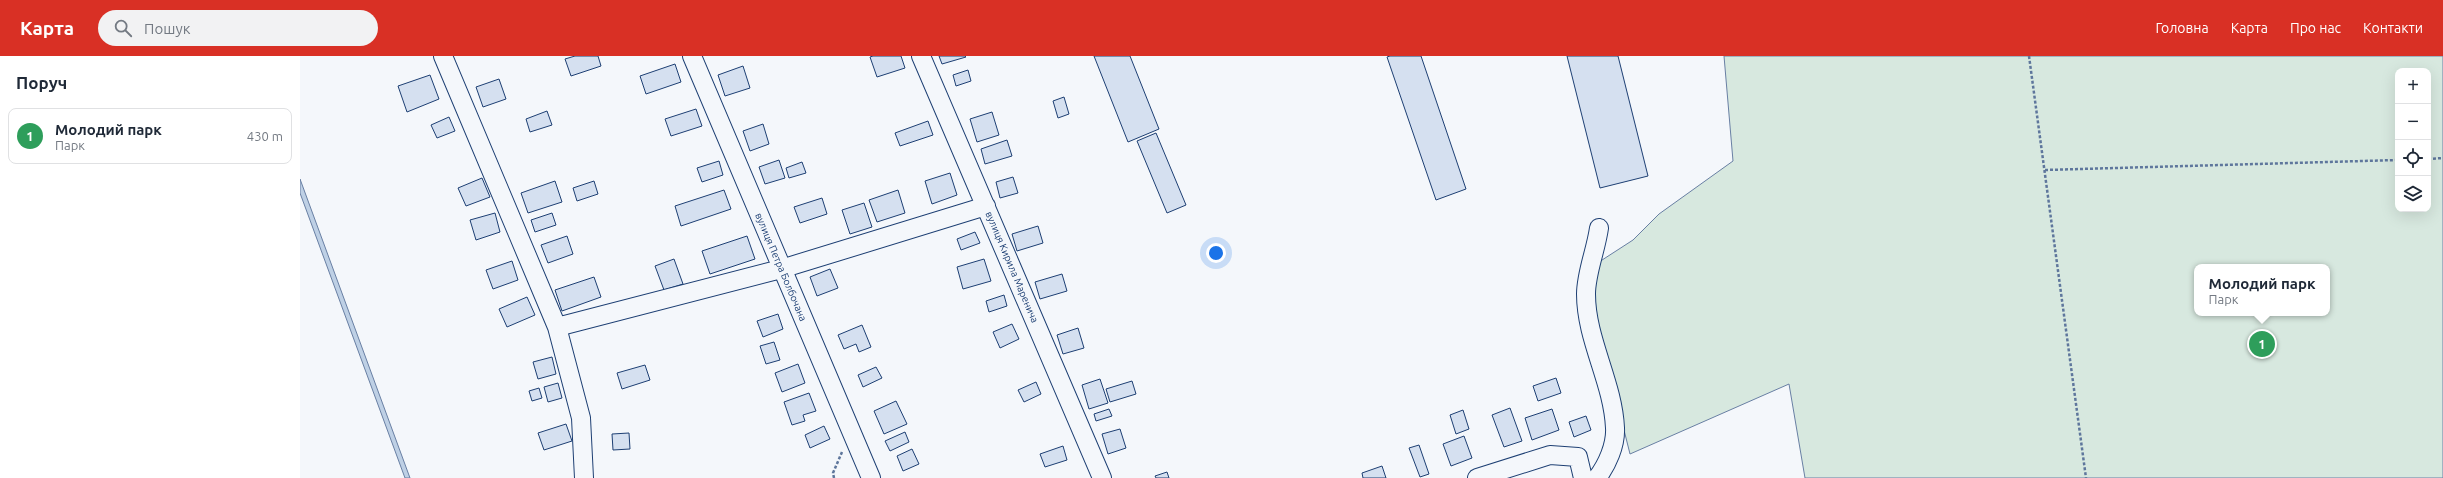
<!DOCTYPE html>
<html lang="uk">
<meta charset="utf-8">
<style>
:root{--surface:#fff;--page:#f2f2f3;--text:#1f2937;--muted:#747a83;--line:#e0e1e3;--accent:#d93025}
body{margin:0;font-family:Ubuntu,sans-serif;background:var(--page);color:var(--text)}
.controls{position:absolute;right:12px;top:12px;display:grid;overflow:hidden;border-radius:8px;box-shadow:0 4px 16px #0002}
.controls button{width:36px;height:36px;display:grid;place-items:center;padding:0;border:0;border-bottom:1px solid var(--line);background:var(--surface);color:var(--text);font:20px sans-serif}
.you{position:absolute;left:916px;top:197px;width:14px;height:14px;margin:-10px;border:3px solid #fff;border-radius:50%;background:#1a73e8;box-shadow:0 0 0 6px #1a73e833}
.badge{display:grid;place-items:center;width:26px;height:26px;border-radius:50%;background:var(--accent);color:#fff;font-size:13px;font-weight:700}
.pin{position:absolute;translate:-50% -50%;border:2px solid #fff;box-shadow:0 1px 4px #0006}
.popup{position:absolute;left:1894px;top:208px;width:136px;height:52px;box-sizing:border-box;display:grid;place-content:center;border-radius:8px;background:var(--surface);filter:drop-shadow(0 1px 3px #0005);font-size:13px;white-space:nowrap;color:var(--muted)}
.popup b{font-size:15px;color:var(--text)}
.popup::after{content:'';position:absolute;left:50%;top:100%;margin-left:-8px;border:8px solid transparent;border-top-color:var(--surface)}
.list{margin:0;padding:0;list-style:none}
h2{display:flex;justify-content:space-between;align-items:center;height:52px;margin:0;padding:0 16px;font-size:17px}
h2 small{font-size:13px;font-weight:400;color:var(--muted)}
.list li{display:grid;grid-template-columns:26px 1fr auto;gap:12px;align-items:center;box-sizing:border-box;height:56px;margin:0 8px 8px;padding:0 8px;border:1px solid var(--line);border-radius:8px}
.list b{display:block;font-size:15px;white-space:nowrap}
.list p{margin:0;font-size:13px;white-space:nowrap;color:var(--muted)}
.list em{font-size:13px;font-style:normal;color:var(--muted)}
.icon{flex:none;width:22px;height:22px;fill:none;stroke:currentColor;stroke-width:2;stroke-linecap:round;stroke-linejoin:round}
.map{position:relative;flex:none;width:2143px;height:422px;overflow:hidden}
header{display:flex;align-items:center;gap:24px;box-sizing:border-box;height:56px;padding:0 20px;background:var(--accent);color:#fff}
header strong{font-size:19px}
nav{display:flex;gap:22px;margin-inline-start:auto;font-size:14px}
.search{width:280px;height:36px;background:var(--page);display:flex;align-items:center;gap:10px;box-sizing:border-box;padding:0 14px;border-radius:22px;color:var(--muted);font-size:15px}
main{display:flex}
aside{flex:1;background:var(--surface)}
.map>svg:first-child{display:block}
.green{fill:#d7e8df;stroke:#687fa3;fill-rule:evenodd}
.water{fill:#bed0e5;stroke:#687fa3}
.building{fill:#d5e0f0;stroke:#1d3f73}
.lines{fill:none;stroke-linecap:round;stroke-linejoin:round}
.minor-casing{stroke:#1d3f73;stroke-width:20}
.path{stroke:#5e769c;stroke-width:2.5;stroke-dasharray:3 2;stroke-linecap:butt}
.minor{stroke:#f4f7fb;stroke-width:18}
.labels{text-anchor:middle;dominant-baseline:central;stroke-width:3;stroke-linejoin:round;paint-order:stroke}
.street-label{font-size:10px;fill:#1d3f73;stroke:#f4f7fb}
</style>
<header>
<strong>Карта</strong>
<div class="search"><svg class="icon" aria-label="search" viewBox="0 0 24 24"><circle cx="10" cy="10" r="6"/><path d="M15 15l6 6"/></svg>Пошук</div>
<nav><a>Головна</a><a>Карта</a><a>Про нас</a><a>Контакти</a></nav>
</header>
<main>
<aside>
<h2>Поруч<small></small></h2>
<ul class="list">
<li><span class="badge" style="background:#2e9e5b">1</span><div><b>Молодий парк</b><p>Парк</p></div><em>430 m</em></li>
</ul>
</aside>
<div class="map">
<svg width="2143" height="422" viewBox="0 0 2143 422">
<rect width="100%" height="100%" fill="#f4f7fb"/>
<path class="green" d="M 1424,0 L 2143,0 L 2143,422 L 1505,422 L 1489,328 L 1330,398 L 1291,242 L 1299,206 L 1333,184 L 1359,158 L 1433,105 ZM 2098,15 L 2128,15 L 2128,153 L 2098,153 ZM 1897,211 L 2027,211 L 2027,257 L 1897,257 Z"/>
<path class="water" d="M 0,123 L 110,422 L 105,422 L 0,137 Z"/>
<path class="building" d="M 275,0 L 298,0 L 301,10 L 271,20 L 265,3 Z
M 573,0 L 601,0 L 605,12 L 577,21 L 570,1 Z
M 639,0 L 665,0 L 666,1 L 642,8 Z
M 794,0 L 830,0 L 859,73 L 828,86 Z
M 1090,0 L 1121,0 L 1166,133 L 1136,144 L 1087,1 Z
M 1267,0 L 1318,0 L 1348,120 L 1300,132 Z
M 375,8 L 381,26 L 346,38 L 340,20 Z
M 443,10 L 450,32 L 425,40 L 418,19 Z
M 668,14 L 671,25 L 656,30 L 653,19 Z
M 130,19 L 139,43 L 107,56 L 98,30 Z
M 199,23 L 206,43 L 183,51 L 176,31 Z
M 764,41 L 769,58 L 758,62 L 753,45 Z
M 396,53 L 402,70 L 371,80 L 365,63 Z
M 247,55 L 252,69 L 230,76 L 226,63 Z
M 692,56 L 699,79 L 677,86 L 670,63 Z
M 149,61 L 155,75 L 137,82 L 131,69 Z
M 628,65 L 633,79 L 600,90 L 595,77 Z
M 463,68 L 469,88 L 450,95 L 443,75 Z
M 856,77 L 886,149 L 867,157 L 837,85 Z
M 707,84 L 712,100 L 685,108 L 681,93 Z
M 479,104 L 485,122 L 465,128 L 459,111 Z
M 419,105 L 423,119 L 402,126 L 397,112 Z
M 502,106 L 506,117 L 489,122 L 486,112 Z
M 650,117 L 657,139 L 632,148 L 625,125 Z
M 713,121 L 718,137 L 700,142 L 696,126 Z
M 182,122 L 190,141 L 166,150 L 158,132 Z
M 255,125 L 262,146 L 228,157 L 221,137 Z
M 294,125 L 298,138 L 277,145 L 273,132 Z
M 424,134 L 431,153 L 381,170 L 375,150 Z
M 598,134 L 605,157 L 577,166 L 569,144 Z
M 522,142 L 527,158 L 500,167 L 494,151 Z
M 564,147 L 572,171 L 550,178 L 542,154 Z
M 195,157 L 200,176 L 176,184 L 170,164 Z
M 252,157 L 256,169 L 235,176 L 231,164 Z
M 738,170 L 743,187 L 717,195 L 712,178 Z
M 675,176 L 680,187 L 661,194 L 657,183 Z
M 267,180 L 273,198 L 248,207 L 241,189 Z
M 447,180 L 455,203 L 410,218 L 402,195 Z
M 374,203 L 383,228 L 364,234 L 355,210 Z
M 684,203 L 691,225 L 663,233 L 657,211 Z
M 212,205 L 218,224 L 193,233 L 186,214 Z
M 530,213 L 538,232 L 517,240 L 510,221 Z
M 762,218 L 767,235 L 740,243 L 735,226 Z
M 294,221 L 301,241 L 262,255 L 255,234 Z
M 704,239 L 707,250 L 689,256 L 686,245 Z
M 227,241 L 235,259 L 207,271 L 199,253 Z
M 478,258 L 483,273 L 463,281 L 457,265 Z
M 712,268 L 719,283 L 700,292 L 693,276 Z
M 562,269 L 571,291 L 559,296 L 556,288 L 544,293 L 538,279 Z
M 778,272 L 784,292 L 763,298 L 757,279 Z
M 474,286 L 480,304 L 466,308 L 460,290 Z
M 252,301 L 256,318 L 238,323 L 233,306 Z
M 498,308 L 505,327 L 482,336 L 475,317 Z
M 345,309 L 350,324 L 322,333 L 317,317 Z
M 576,311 L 582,322 L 563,331 L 558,319 Z
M 1256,322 L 1261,337 L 1238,345 L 1233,330 Z
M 800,323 L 808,347 L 789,353 L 782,329 Z
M 832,325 L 836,338 L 810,346 L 806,333 Z
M 736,326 L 741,338 L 724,346 L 718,334 Z
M 258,327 L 262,342 L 248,346 L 244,331 Z
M 239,332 L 242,342 L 232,345 L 229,335 Z
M 509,337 L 516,355 L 503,359 L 505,365 L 492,369 L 484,346 Z
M 596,345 L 607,368 L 584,378 L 574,355 Z
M 1210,352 L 1222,385 L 1204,391 L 1192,359 Z
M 809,353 L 812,360 L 796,365 L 794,358 Z
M 1252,353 L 1259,374 L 1232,384 L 1225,362 Z
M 1163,354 L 1169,373 L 1156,378 L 1150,359 Z
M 1286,360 L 1291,374 L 1274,381 L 1269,366 Z
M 266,368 L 272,385 L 244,394 L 238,377 Z
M 524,370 L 530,383 L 510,392 L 505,379 Z
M 820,373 L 826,392 L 808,398 L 802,378 Z
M 605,376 L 609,386 L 590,395 L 585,385 Z
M 329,377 L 330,393 L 313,394 L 312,378 Z
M 1164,380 L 1172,402 L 1151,410 L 1143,388 Z
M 1119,389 L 1129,418 L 1120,421 L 1109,392 Z
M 763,390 L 767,404 L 745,411 L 740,398 Z
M 612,393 L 619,408 L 603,415 L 597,400 Z
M 1082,410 L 1086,422 L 1063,422 L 1062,417 Z
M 867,416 L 869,422 L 856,422 L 855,420 Z"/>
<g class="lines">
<g class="minor-casing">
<path id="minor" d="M 143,0 L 257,271 L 281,362 L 284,422
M 392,0 L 571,422
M 621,0 L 802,422
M 257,271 L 481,213 L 686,150
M 1177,422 L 1250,399 L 1278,401 L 1283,422
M 1297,422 C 1307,409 1316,389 1315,372 C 1313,326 1286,284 1286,238 C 1286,217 1296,194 1299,172"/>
</g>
<path class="path" d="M 1729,0 L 1786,422
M 2128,103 L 2143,102
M 1745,114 L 2098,104
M 534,422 L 533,417 L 542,396"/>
<use href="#minor" class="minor"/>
</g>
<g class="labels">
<g class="street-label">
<text transform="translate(481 211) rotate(67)">вулиця Петра Болбочана</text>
<text transform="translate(712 211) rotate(67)">вулиця Кирила Маренича</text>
</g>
</g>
</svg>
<div class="controls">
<button>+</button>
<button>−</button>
<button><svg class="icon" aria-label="locate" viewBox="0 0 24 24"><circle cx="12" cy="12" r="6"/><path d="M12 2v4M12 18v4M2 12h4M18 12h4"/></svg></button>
<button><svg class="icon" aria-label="layers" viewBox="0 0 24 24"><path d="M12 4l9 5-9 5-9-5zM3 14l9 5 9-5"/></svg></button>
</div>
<div class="you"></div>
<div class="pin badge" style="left:1962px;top:288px;background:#2e9e5b">1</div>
<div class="popup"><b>Молодий парк</b>Парк</div>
</div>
</main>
